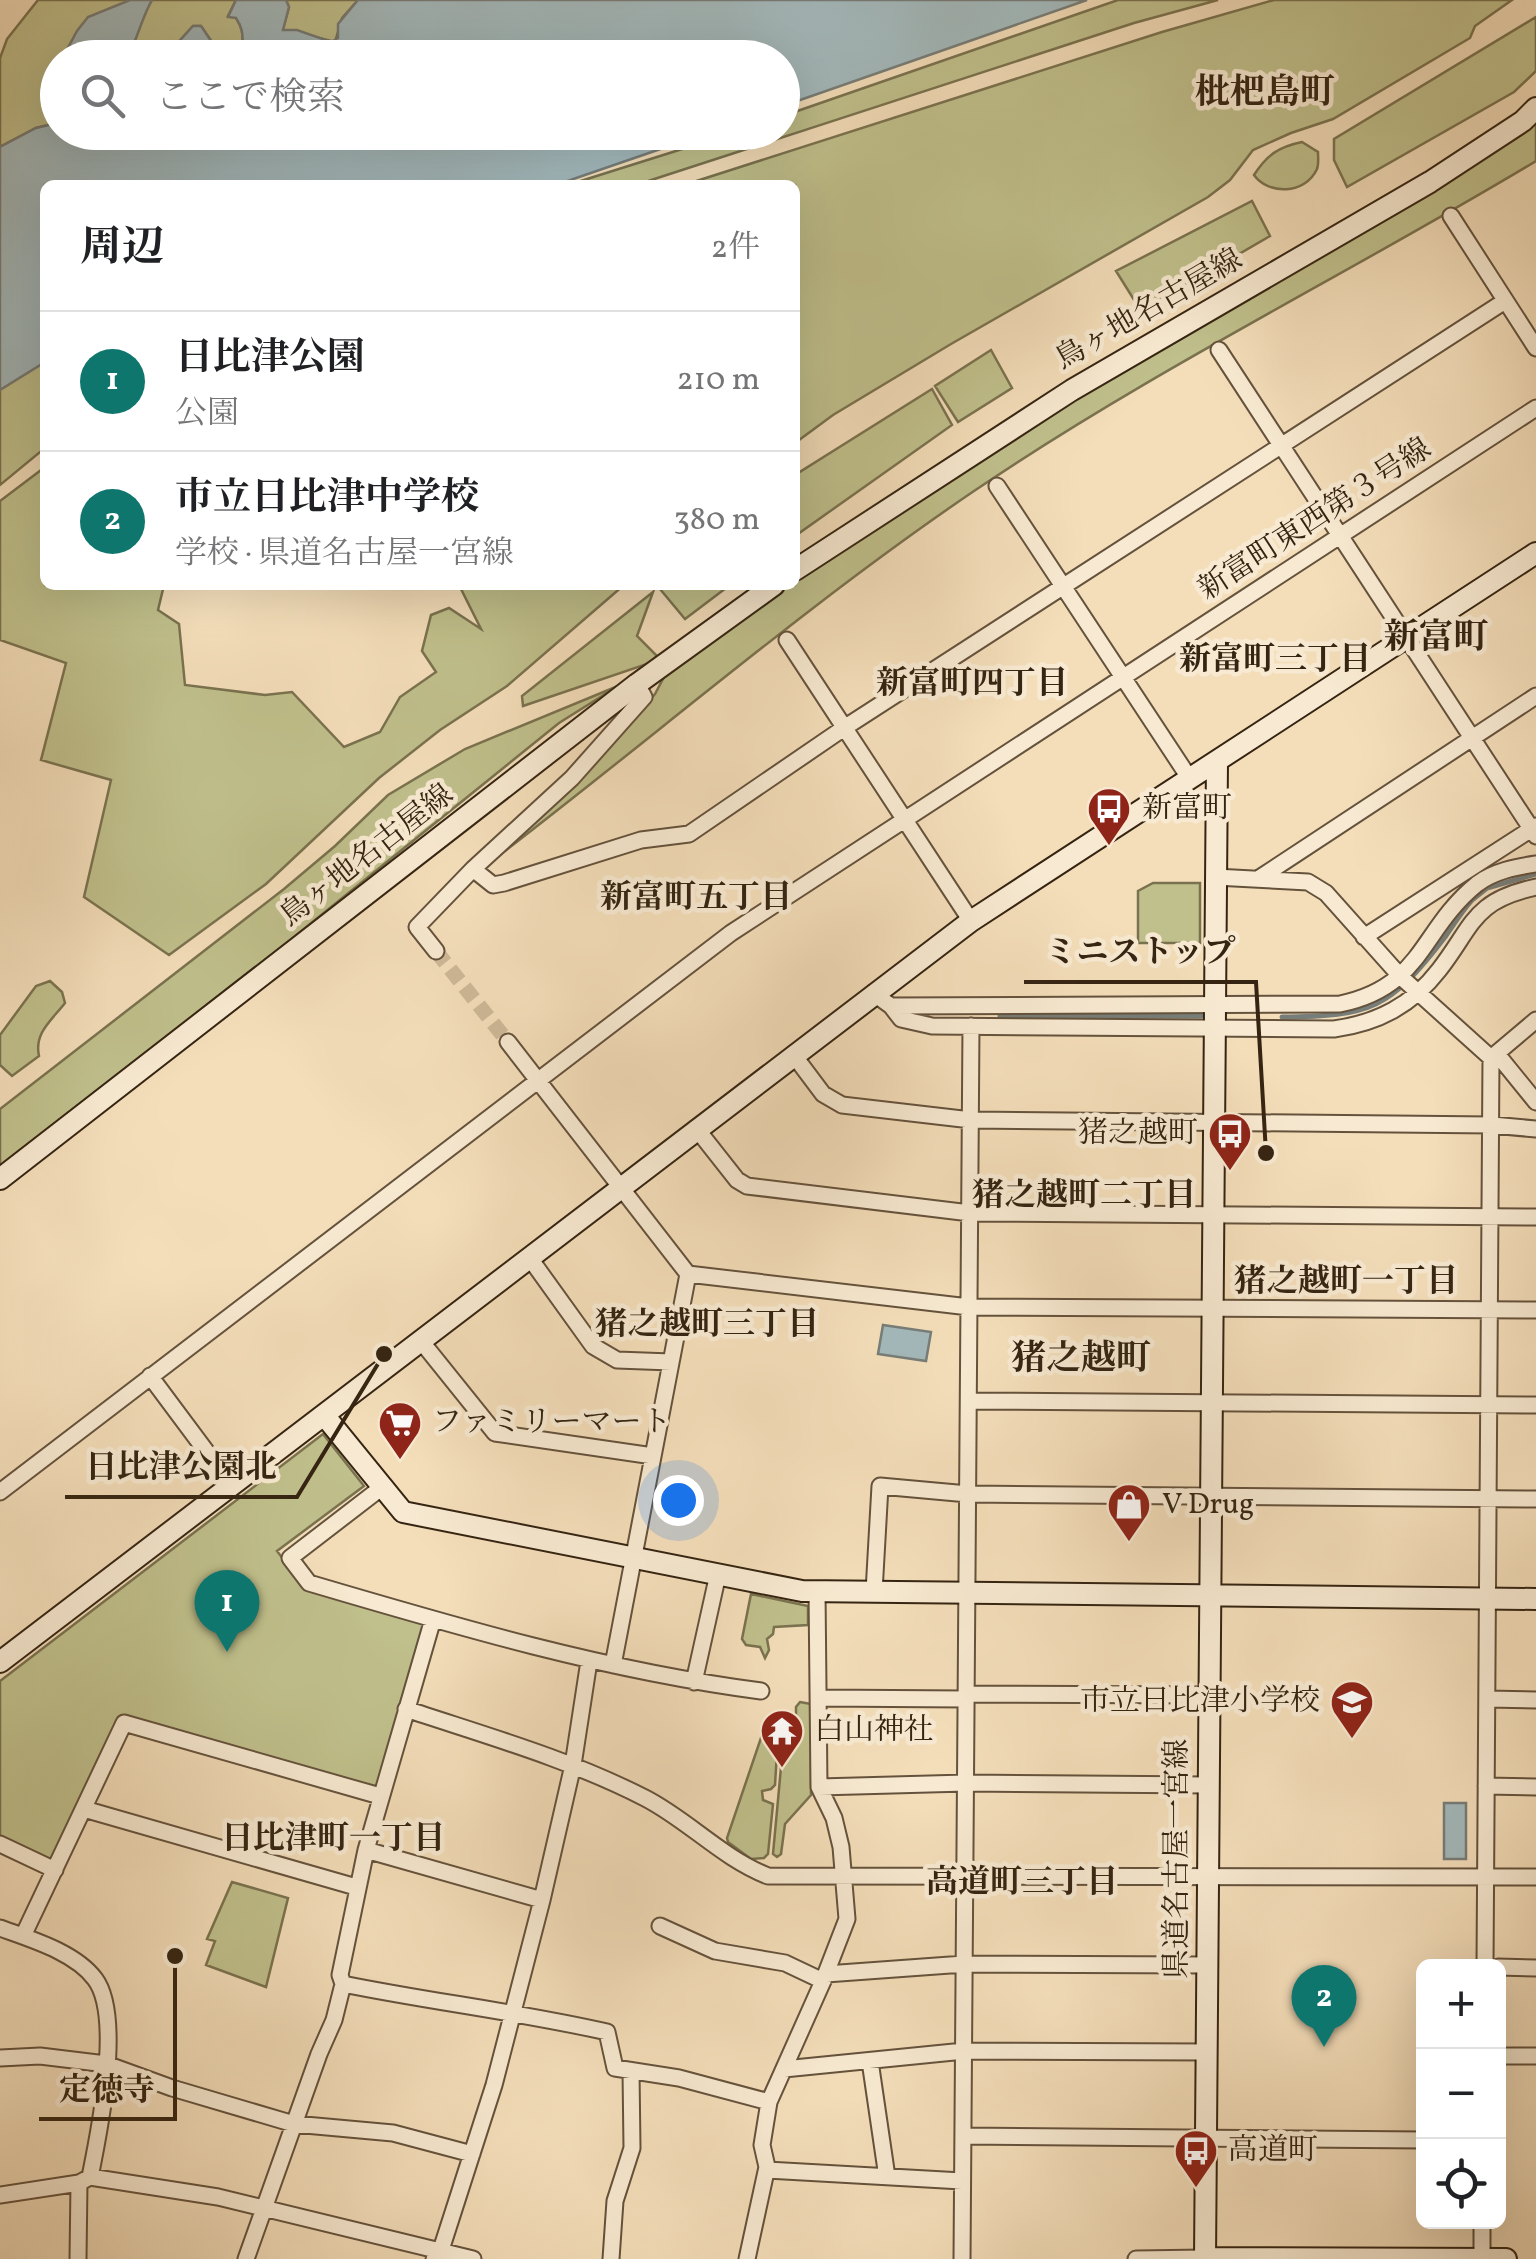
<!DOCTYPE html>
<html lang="ja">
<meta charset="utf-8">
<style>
:root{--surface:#fff;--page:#f2f2f2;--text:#202124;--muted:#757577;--line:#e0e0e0;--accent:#0f766e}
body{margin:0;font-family:Vollkorn,"Noto Serif JP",serif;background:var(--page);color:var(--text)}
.controls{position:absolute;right:30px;bottom:30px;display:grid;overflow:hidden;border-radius:15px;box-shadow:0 10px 40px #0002}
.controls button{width:90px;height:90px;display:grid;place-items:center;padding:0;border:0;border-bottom:2px solid var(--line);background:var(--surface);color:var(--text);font:50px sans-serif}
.you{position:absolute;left:678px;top:1500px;width:35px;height:35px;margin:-25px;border:8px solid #fff;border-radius:50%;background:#1a73e8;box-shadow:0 0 0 15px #1a73e833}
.badge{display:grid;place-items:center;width:65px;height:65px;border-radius:50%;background:var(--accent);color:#fff;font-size:32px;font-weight:700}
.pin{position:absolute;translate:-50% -82px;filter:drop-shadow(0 2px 5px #0008)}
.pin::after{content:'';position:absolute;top:52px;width:35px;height:30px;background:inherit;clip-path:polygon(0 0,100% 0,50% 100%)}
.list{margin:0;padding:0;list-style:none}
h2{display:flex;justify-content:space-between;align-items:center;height:130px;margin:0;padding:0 40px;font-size:42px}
h2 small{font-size:32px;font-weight:400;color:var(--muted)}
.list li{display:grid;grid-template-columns:65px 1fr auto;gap:30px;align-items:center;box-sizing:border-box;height:140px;padding:0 40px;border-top:2px solid var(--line)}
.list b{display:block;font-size:38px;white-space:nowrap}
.list p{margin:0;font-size:32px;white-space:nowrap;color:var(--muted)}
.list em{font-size:32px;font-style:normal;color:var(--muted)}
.icon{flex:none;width:55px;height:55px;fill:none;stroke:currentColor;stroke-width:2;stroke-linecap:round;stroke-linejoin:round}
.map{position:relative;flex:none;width:1536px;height:2259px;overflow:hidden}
.search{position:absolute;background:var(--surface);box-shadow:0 10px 40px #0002;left:40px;top:40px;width:760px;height:110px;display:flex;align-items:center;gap:25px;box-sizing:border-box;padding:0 35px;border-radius:55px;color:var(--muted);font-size:38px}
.panel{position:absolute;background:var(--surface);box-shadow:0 10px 40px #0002;left:40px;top:180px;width:760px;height:410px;border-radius:15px}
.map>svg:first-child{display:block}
.green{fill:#c0c08c;stroke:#7a724f;stroke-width:2.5}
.water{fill:#a3b9bc;stroke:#777d78;stroke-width:2.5}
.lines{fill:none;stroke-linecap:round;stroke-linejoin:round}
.stream{stroke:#777d78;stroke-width:5}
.street-tunnel{stroke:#ceb998;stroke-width:15;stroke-dasharray:15 8;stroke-linecap:butt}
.street-casing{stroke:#65523c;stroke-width:19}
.secondary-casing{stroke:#352412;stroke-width:24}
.street{stroke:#f8ead2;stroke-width:15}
.secondary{stroke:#f8ead2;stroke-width:20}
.labels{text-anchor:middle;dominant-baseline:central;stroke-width:9;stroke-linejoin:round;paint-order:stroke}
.street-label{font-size:30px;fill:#352412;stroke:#f8ead2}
.poi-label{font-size:30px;fill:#352412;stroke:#f8ead2;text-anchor:start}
.neighbourhood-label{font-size:32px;font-weight:bold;fill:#352412;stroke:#f8ead2}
.quarter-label{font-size:35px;font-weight:bold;fill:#352412;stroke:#f8ead2}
.leader{fill:none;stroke:#352412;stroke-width:4}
.callout-dot{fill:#352412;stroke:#f8ead2;stroke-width:4}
.callout-label{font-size:32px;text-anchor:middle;font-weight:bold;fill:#352412;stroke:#f8ead2;stroke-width:9;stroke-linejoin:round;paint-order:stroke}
</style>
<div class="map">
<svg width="1536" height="2259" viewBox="0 0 1536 2259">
<rect width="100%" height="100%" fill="#f4deba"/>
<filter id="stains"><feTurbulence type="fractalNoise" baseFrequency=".002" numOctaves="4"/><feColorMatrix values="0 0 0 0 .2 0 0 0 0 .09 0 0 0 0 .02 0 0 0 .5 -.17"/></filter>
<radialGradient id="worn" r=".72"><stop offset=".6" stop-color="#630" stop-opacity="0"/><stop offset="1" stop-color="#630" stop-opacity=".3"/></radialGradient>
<path class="green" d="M 38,0 L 236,0 L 228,16 L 236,18 C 248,36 238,42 247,57 L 222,57 L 201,26 L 193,26 L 165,57 L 58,58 L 57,123 L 36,128 L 0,147 L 0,58 L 7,39 Z
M 286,0 L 358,0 L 342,18 L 335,42 L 283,29 L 289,7 Z
M 1118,0 L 1218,0 L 1134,23 L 636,185 L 568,185 L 733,133 L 782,132 L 783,116 Z
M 1274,0 L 1512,0 L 1475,26 L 1470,38 L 1333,119 L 1291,133 L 1253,150 L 1230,180 L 1208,197 L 951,344 L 833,415 L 795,443 L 795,185 L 684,185 L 1162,32 Z
M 1536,17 L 1536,71 L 1514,92 L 1347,187 L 1334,160 L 1334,139 Z
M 1536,123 L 1536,161 C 1350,273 1154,369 974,491 C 806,605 653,738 492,861 L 575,781 L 655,694 L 664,677 C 686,660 773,585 795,585 L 795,580 L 1079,395 Z
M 1302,142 L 1318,152 C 1318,158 1319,164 1317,169 C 1305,195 1268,195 1254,175 C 1267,155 1278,147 1302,142 Z
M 1252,201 L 1270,236 L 1141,311 L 1116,271 Z
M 991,350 L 1012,388 L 958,422 L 935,386 Z
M 45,357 L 45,448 L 0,485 L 0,388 Z
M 932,389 L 952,425 L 795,536 L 795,475 Z
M 45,467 L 45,585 L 164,585 L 158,610 L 179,624 L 185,685 L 265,695 L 292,692 L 344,747 L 380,732 L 400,697 L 436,672 L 422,651 L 431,615 L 449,608 L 481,629 L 459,585 L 624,585 L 507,686 L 440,730 L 379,778 L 266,884 L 169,955 L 84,897 L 111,780 L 41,760 L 66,663 L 0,640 L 0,501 Z
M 665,585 L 730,585 L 685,619 L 660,589 Z
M 653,592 L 637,636 L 657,656 L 650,663 L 523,706 L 522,696 Z
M 618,686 L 559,723 L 289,941 L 0,1166 L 0,1109 L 284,889 L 335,846 L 388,795 L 465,749 Z
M 1153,883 L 1200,883 L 1200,943 L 1138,943 L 1138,891 Z
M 50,981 L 62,992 L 65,1003 C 51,1021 34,1033 39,1056 L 12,1076 L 0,1065 L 0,1035 L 36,986 Z
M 323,1434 L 364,1486 L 277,1551 L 306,1589 L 424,1623 L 378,1784 L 373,1787 L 121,1716 L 52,1861 L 0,1837 L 0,1681 Z
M 751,1594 L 808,1606 L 808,1625 L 774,1627 L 773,1634 L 767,1639 L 769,1650 L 765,1658 L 760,1647 L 746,1645 L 742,1639 Z
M 800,1702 L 811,1704 L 811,1795 L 785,1824 L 781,1854 L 777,1857 L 773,1854 L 784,1735 L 796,1724 L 796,1707 Z
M 763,1732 L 778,1735 L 775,1785 L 771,1789 L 762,1791 L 763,1800 L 773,1804 L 768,1854 L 764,1858 L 751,1859 L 728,1842 L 727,1838 Z
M 232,1882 L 288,1898 L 266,1987 L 206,1965 L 215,1941 L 207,1939 Z"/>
<path class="water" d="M 130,0 L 152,0 C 141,19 138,39 127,57 L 63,57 L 77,31 L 88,17 Z
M 236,0 L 286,0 L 289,7 L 283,30 L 297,30 L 331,42 L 338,38 L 338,24 L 358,0 L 1087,0 L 783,106 L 782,58 L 247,57 C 238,42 248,36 236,18 L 228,17 Z
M 193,26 L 201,26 L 222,57 L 165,57 Z
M 57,123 L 58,132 L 707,133 L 556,185 L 45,185 L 45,362 L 0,390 L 0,147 L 36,128 Z
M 883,1325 L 931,1332 L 926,1361 L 878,1354 Z
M 1444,1803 L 1466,1803 L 1466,1859 L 1444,1859 Z"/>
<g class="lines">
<path class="stream" d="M 1000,1016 L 1201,1016
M 1282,1017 C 1371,1016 1390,1009 1445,937 C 1454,924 1462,911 1472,900 L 1487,888 L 1536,874"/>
<path class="street-tunnel" d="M 436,951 L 508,1042"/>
<g class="street-casing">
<path id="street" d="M 1451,216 L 1536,348
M 1219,350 L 1536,836
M 997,486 L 1190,779
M 787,640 L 971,921
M 473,869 L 493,885 L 504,883 L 641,840 L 689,834 L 844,728 L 1505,301
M 1215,877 L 1308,882 L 1326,893 L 1401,977 L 1491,1058 L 1485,1966
M 1261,877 L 1536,696
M 1364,937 L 1536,826
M 436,951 L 417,927 L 473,869 L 572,778 L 644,697 L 637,684
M 873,993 L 891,1006 L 1340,1004 C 1423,987 1420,930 1477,884 C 1494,871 1516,867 1536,864
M 891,1006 L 901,1019 L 932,1026 L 1334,1029 C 1378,1023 1412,1005 1439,970 C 1474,925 1472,901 1536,887
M 508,1042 L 688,1274 L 969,1307 L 1536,1310
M 793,1054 L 823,1094 L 842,1105 L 971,1120 L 1492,1125 L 1536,1129
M 1497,1054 L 1536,1102
M 1491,1058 L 1536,1020
M 696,1128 L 737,1180 L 747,1186 L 970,1213 L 1536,1217
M 529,1257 L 593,1346 L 617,1360 L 671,1362
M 421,1341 L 495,1433 L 653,1456
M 150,1376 L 232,1486
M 969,1401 L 1536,1405
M 381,1488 L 290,1558 L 309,1583 C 458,1627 607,1671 761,1691
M 0,1492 L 731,933 L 1536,408
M 817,1591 L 819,1787
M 874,1592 L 880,1486 L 968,1494 L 1536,1499
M 613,1665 L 688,1274
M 694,1682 L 718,1574
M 966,1694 L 1209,1695
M 818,1698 L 966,1699
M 1487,1699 L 1536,1700
M 406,1709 C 487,1736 569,1759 645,1798 C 688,1820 722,1858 768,1876 L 1536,1877
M 1486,1786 L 1536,1787
M 84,1809 L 356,1887
M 0,1844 L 55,1870
M 366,1850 L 542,1900
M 660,1926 L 715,1951 L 785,1963 L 823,1981
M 0,1928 C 30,1939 75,1952 95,1979 C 123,2016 99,2133 90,2177
M 23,1936 L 124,1723 L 380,1796
M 1498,1967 L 1536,1968
M 826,1974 L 964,1964 L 1207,1965
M 343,1984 C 431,2002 520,2012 607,2032 L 615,2068 L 679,2078 L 769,2102
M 1498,2056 L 1536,2056
M 0,2058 L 40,2056 L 106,2064 L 172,2088 L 294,2124 L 393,2133 L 472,2154
M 870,2061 L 887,2177
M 784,2069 L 964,2051 L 1207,2052
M 963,2136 L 1424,2140
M 767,2170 L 962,2181
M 0,2195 L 79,2183 L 90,2177 L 218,2197 L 473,2259
M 78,2259 L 79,2183
M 246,2259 L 319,2054 L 334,2020 L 343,1984 L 340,1975 L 366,1850 L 433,1619
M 434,2259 L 440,2253 L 494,2085 L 542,1900 L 573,1765 L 589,1661
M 611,2259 L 615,2201 L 632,2148 L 631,2071
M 747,2259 L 767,2167 L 762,2145 L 769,2102 L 823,1981 L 847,1919 L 841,1847 L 834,1818 L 819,1787 L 966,1783 L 1209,1785
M 962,2259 L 971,1026
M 1136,2259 L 1205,2258
M 1482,2259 L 1482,2222"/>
</g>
<g class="secondary-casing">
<path id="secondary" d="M 795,570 L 1072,390 L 1430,182 L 1523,121 L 1536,108
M 0,1179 L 637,684 L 774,585
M 324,1415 L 403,1512 L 802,1591 L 1536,1599
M 0,1662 L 971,921 L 1536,553
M 1205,2258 L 1506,2259
M 1205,2259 L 1217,761"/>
</g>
<use href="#street" class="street"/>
<use href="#secondary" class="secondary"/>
</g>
<defs>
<g id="bus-pin" transform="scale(2.25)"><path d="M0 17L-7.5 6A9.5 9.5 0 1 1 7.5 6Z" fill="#8f2418" stroke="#f8ead2"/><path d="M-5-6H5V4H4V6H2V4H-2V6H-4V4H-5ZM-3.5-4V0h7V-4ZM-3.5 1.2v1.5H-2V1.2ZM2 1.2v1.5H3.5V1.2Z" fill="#fff"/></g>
<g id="supermarket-pin" transform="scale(2.25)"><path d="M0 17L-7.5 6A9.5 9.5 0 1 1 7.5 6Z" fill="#8f2418" stroke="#f8ead2"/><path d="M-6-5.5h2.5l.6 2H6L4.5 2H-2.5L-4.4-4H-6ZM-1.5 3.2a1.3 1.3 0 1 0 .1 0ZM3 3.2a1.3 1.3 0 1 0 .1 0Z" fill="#fff"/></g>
<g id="shop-pin" transform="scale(2.25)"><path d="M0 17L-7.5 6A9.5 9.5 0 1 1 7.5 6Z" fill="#8f2418" stroke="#f8ead2"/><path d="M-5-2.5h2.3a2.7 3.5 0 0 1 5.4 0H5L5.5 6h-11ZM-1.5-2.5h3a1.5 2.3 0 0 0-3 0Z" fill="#fff"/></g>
<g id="school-pin" transform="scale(2.25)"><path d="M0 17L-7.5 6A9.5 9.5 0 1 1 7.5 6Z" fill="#8f2418" stroke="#f8ead2"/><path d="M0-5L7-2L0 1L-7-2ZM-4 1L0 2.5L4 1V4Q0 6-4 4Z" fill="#fff"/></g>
<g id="temple-pin" transform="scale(2.25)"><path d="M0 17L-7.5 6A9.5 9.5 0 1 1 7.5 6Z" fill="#8f2418" stroke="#f8ead2"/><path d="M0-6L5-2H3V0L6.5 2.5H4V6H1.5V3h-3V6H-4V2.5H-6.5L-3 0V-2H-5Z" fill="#fff"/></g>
</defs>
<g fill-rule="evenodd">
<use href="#bus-pin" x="1109" y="809"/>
<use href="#bus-pin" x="1230" y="1134"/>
<use href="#supermarket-pin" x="400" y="1423"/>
<use href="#shop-pin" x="1129" y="1505"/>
<use href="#school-pin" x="1352" y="1702"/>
<use href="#temple-pin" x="782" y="1731"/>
<use href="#bus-pin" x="1196" y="2151"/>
</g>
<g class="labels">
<g class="street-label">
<text transform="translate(1149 310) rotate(-30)">鳥ヶ地名古屋線</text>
<text transform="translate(1315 520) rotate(-33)">新富町東西第３号線</text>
<text transform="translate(367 856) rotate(-38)">鳥ヶ地名古屋線</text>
<text transform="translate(1178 1859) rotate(-90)">県道名古屋一宮線</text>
</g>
<g class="poi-label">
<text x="1142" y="809">新富町</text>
<text x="1198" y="1134" text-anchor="end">猪之越町</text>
<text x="432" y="1423">ファミリーマート</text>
<text x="1162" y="1505">V Drug</text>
<text x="1320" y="1702" text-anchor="end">市立日比津小学校</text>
<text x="814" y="1731">白山神社</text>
<text x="1228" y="2151">高道町</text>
</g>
<g class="neighbourhood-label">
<text x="1275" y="661">新富町三丁目</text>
<text x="972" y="685">新富町四丁目</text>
<text x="696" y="899">新富町五丁目</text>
<text x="1084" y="1197">猪之越町二丁目</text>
<text x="1346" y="1283">猪之越町一丁目</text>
<text x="707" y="1326">猪之越町三丁目</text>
<text x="333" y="1840">日比津町一丁目</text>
<text x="1022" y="1884">高道町三丁目</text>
</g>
<g class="quarter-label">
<text x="1265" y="94">枇杷島町</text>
<text x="1436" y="639">新富町</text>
<text x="1081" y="1360">猪之越町</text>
</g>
</g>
<path class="leader" d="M1266 1153L1256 982H1024M384 1354L297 1497H65M175 1956L175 2119H39"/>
<g class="callout-dot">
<circle cx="1266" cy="1153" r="10"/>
<circle cx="384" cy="1354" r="10"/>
<circle cx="175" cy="1956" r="10"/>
</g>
<g class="callout-label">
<text x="1140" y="962">ミニストップ</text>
<text x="181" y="1477">日比津公園北</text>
<text x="107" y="2100">定徳寺</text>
</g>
<rect width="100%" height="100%" filter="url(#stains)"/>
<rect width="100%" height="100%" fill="url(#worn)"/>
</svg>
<div class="controls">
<button>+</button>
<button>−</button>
<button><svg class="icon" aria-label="locate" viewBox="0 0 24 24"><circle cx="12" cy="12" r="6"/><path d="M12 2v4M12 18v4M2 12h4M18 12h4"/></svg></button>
</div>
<div class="you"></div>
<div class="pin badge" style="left:227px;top:1652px">1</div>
<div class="pin badge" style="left:1324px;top:2047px">2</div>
<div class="search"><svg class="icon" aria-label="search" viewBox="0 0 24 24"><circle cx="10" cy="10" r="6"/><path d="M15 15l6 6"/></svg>ここで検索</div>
<section class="panel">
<h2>周辺<small>2件</small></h2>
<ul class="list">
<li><span class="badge">1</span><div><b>日比津公園</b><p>公園</p></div><em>210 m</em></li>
<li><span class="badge">2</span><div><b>市立日比津中学校</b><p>学校 · 県道名古屋一宮線</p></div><em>380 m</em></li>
</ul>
</section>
</div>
